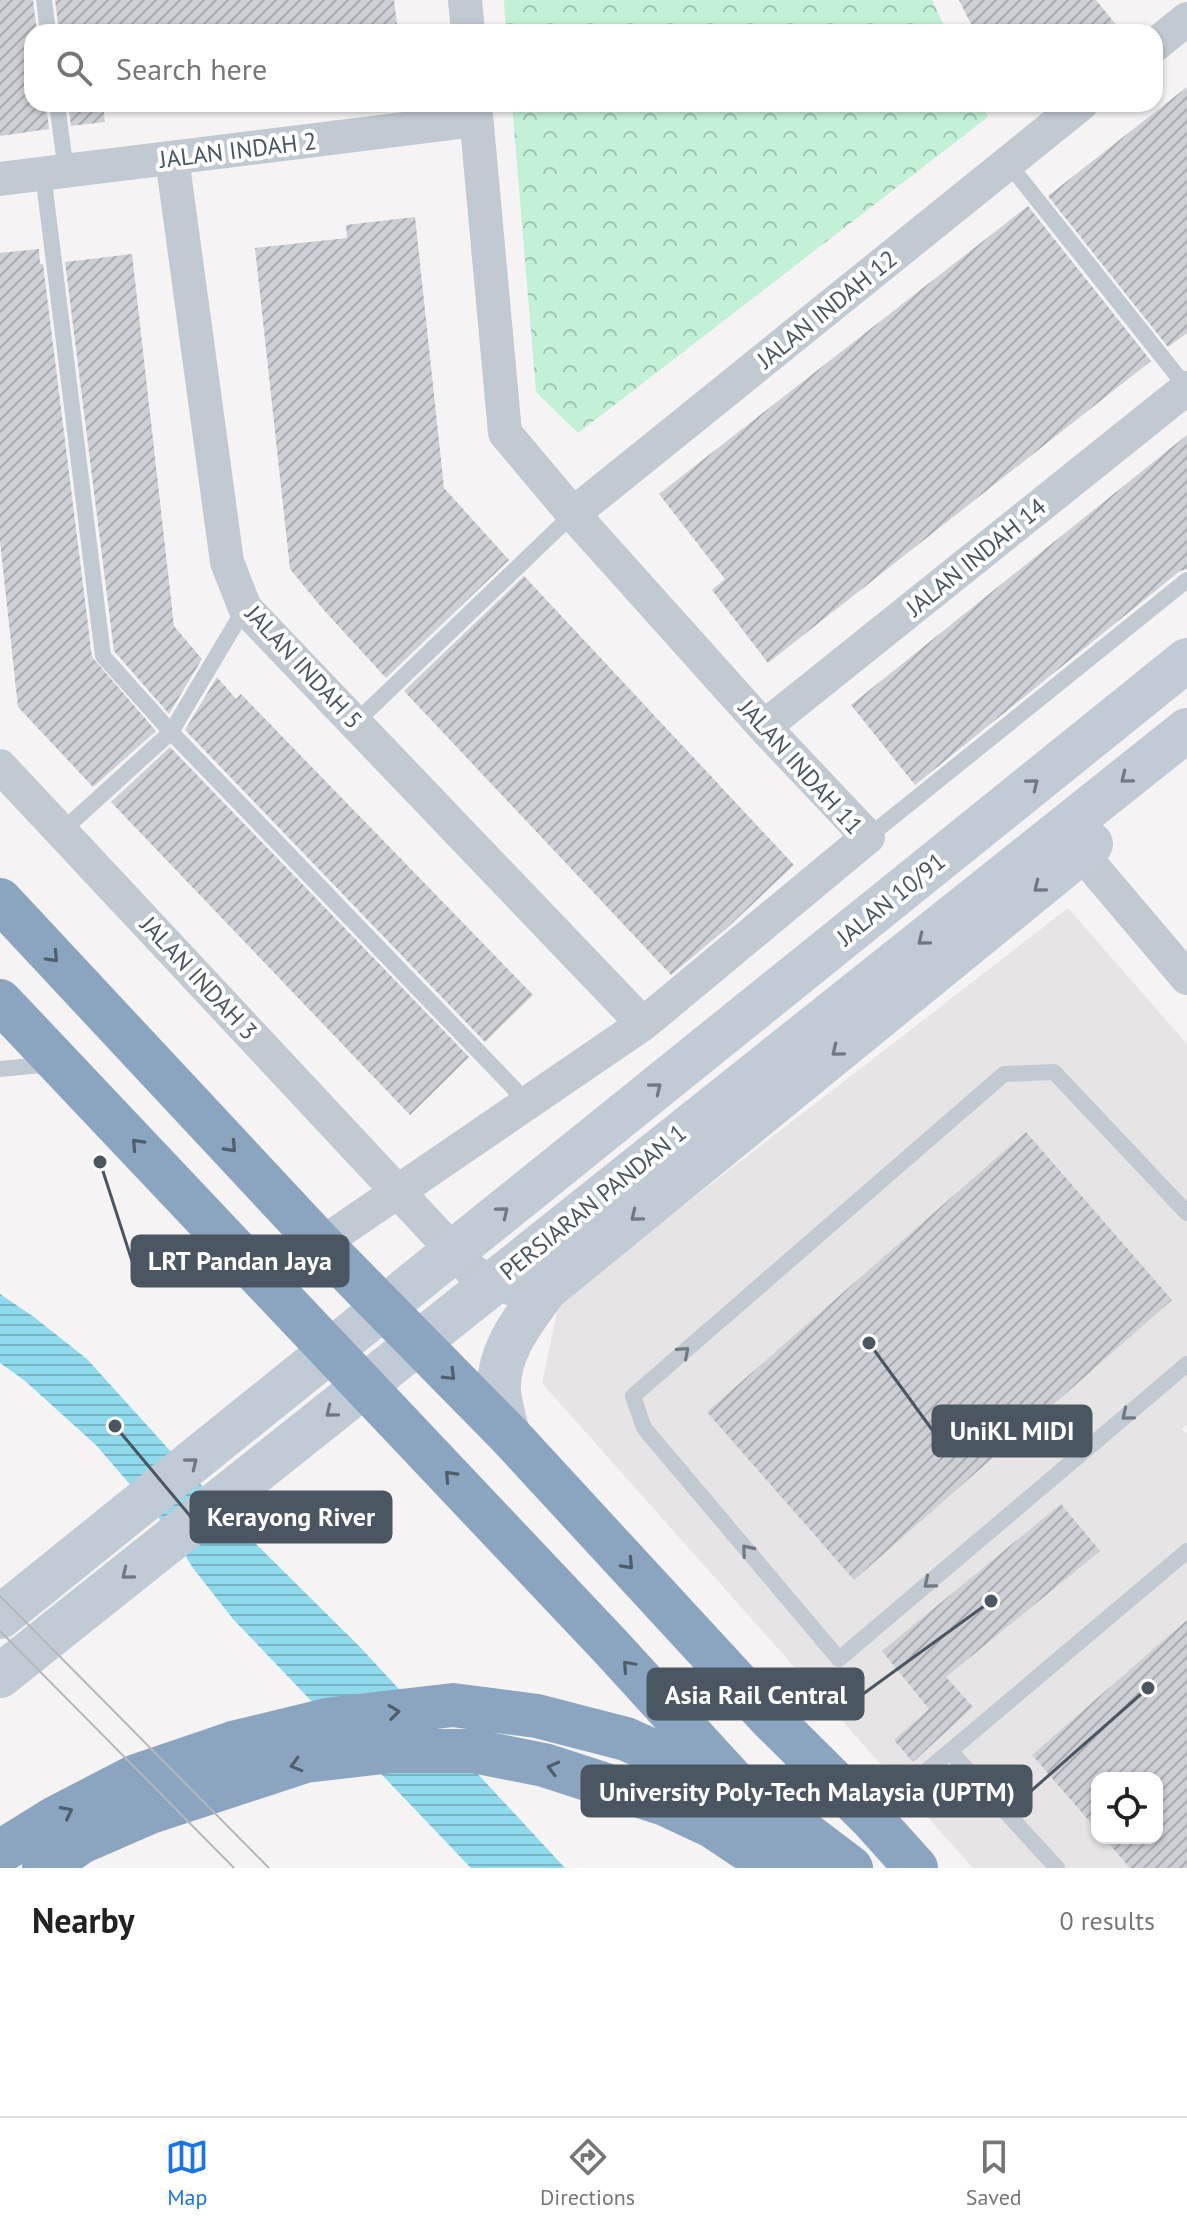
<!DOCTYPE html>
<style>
:root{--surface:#fff;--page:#f2f2f2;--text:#222;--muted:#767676;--line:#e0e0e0;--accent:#1a73e8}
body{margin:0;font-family:"PT Sans",sans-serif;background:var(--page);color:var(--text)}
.controls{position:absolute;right:24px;bottom:24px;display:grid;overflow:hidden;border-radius:16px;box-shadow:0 2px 6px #0004}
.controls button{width:72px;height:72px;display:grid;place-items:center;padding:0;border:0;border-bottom:2px solid var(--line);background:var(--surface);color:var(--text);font:40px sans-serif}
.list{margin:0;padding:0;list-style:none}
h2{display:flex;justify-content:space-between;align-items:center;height:104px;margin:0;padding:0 32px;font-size:34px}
h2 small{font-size:26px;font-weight:400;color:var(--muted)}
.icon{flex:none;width:44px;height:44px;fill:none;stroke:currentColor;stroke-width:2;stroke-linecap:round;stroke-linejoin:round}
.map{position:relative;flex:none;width:1187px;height:1868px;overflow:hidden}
.search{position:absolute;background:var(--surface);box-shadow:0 2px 6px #0004;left:24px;right:24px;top:24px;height:88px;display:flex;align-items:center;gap:20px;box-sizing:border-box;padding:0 28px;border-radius:24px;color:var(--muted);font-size:30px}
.sheet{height:248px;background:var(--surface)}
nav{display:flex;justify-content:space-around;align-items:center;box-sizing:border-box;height:112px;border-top:2px solid var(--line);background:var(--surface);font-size:22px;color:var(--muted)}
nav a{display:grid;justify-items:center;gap:4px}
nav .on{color:var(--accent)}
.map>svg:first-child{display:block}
.education{fill:#e6e4e5;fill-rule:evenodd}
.park{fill:url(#park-crowns)}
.water{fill:url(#water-rules)}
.building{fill:url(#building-hatch)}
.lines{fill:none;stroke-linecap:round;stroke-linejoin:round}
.lane{stroke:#c1cad2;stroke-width:16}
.street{stroke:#c1cad2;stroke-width:34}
.secondary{stroke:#c1cbd6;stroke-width:44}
.highway{stroke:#8ba5c1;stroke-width:44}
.tram{stroke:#b5b8bd;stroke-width:2}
.oneway{stroke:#6e7984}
.oneway2{stroke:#505e6b}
.oneway3{stroke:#6e7983}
.labels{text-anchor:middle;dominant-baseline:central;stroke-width:8;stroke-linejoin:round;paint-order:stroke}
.street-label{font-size:24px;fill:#4a5661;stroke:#fff}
.leader{fill:none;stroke:#4a5661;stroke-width:3}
.callout-dot{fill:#4a5661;stroke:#fff;stroke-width:3}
.callout{fill:#4a5661;stroke:#4a5661;stroke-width:3}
.callout-label{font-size:26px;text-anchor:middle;font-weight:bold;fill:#fff}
</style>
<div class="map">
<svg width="1187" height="1868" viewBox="0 0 1187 1868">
<defs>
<pattern id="park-crowns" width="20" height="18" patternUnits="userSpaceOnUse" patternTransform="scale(2)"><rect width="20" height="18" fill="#c3f1d5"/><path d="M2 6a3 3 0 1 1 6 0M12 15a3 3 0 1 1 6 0" fill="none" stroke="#a0c6b0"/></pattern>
<pattern id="water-rules" width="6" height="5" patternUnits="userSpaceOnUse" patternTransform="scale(2)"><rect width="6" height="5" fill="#90daee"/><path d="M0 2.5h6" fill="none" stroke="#78b4c4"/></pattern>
<pattern id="building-hatch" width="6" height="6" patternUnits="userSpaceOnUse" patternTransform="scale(2)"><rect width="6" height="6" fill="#cdcfd5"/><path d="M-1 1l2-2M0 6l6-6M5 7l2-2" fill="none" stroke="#a8abb0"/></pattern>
</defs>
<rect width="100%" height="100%" fill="#f5f3f3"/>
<path class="education" d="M 1068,908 L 1187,1044 L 1187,1424 L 1182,1429 L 1187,1434 L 1187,1868 L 973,1868 L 542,1383 L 559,1302 ZM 1097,1778 L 1157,1778 L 1157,1838 L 1097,1838 Z"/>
<path class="park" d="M 504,0 L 932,0 L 947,32 L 506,32 Z
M 512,104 L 982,104 L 988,117 L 578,433 L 536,392 Z"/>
<path class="water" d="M 0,1294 L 34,1317 L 87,1359 L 240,1528 L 359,1646 L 565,1868 L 471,1868 L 233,1619 L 193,1568 L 170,1531 L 96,1445 L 24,1380 L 0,1363 Z"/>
<path class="building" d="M 0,0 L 33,0 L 37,32 L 32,32 L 32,104 L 46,104 L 49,129 L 0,136 Z
M 55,0 L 394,0 L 398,32 L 59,32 Z
M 959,0 L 1096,0 L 1122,32 L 975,32 Z
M 1187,87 L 1187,333 L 1168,347 L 1048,196 Z
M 68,104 L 103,104 L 105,122 L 71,126 Z
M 1028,206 L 1151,361 L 768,663 L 712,590 L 725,579 L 659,494 Z
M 415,217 L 444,488 L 509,560 L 386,678 L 322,608 L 290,569 L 255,248 L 347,238 L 346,225 Z
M 39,249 L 40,264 L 43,264 L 92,657 L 156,731 L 93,787 L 18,707 L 0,541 L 0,253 Z
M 132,254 L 174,626 L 202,659 L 169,714 L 114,651 L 65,262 Z
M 1187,435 L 1187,569 L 1180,571 L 915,785 L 851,705 Z
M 524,576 L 794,865 L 726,929 L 671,975 L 404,691 Z
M 217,677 L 236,699 L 241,694 L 533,995 L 485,1042 L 185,730 Z
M 170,747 L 469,1057 L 410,1115 L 111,802 Z
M 1026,1132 L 1172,1300 L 854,1580 L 707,1412 Z
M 1061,1504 L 1100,1551 L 946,1677 L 973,1707 L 913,1762 L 894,1740 L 929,1709 L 882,1651 Z
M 1187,1620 L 1187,1868 L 1130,1868 L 1104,1838 L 1157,1838 L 1157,1778 L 1097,1778 L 1097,1830 L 1032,1755 Z"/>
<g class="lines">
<path class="lane" d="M 44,0 L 48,32
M 57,104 L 66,171
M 1008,163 L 1187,388
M 43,174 L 103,656 L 171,732 L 528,1103
M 356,722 L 573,514
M 61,832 L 171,732 L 245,608
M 868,837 L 1187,580
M 0,1069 L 52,1064
M 1187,1213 L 1054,1072 L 1004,1074 L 633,1396 L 644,1428 L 839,1659 L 1187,1364
M 950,1751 L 1057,1868
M 873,1816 L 1187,1551"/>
<path class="street" d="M 465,0 L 468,32
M 1155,45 L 1187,19
M 172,158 L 227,562 L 245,608 L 643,1024
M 0,179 L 476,120
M 573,514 L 1081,104
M 764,727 L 1187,388
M 0,766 L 471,1270 L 490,1282 L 516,1290
M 1081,853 L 1187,978
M 321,1244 L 643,1024 L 868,837 L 764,727 L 573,514 L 505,433 L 475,104"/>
<path class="secondary" d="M 508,1434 C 505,1420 500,1405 499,1391 C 497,1352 524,1319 546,1289 L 1091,844
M 0,1617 L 1187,660
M 0,1676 L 1187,730"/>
<path class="highway" d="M 0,900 L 321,1244 L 508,1434 L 770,1718 L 871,1818 L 916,1868
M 0,1001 L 611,1647 L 813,1868
M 793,1824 L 851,1868
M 0,1852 L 55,1818 L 136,1776 L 233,1743 L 332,1719 L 453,1705 L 537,1716 L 626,1739 L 724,1783
M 44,1868 L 81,1842 L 150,1812 L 305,1761 L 392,1751 L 473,1751 L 544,1765 L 665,1804 L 712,1826 L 775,1868"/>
<path class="tram" d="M 0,1596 L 269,1868
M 0,1631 L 234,1868"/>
</g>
<defs><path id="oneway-chevron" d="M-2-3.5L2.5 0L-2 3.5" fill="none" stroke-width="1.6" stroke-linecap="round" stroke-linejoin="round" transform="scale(2)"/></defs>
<g class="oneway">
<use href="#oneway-chevron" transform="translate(1126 778) rotate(141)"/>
<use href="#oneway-chevron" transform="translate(1033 784) rotate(-39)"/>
<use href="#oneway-chevron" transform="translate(1039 887) rotate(141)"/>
<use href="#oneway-chevron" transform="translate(923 940) rotate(141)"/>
<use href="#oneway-chevron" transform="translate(837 1051) rotate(141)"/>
<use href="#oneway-chevron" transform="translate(656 1088) rotate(-39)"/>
<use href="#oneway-chevron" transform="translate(503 1212) rotate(-39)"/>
<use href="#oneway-chevron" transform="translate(636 1216) rotate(141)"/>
<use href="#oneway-chevron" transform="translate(331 1412) rotate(141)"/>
<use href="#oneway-chevron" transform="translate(192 1463) rotate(-39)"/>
<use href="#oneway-chevron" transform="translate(127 1574) rotate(141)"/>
</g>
<g class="oneway2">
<use href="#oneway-chevron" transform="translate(53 957) rotate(47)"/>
<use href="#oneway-chevron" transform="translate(137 1144) rotate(-133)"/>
<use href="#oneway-chevron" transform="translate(231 1147) rotate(47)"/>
<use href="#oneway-chevron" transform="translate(450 1375) rotate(45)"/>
<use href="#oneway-chevron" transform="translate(450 1476) rotate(-133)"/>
<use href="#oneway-chevron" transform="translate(628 1564) rotate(47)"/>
<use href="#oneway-chevron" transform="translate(628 1666) rotate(-132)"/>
<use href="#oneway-chevron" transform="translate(394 1712) rotate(-7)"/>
<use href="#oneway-chevron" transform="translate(296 1765) rotate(164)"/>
<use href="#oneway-chevron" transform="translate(553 1768) rotate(-165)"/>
<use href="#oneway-chevron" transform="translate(67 1812) rotate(-27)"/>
</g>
<g class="oneway3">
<use href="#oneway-chevron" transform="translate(684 1352) rotate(-41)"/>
<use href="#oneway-chevron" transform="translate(1127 1415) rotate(140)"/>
<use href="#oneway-chevron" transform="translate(747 1550) rotate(-130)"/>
<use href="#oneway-chevron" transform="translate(929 1583) rotate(140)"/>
</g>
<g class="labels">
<g class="street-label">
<text transform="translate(238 150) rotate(-7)">JALAN INDAH 2</text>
<text transform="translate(827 309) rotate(-39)">JALAN INDAH 12</text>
<text transform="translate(976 557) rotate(-39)">JALAN INDAH 14</text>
<text transform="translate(304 667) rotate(47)">JALAN INDAH 5</text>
<text transform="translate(801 767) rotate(48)">JALAN INDAH 11</text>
<text transform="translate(891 899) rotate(-39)">JALAN 10/91</text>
<text transform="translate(199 978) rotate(47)">JALAN INDAH 3</text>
<text transform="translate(593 1202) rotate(-39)">PERSIARAN PANDAN 1</text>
</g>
</g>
<path class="leader" d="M100 1162L132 1261M869 1343L933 1431M115 1426L191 1517M991 1601L863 1694M1148 1688L1031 1791"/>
<g class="callout-dot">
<circle cx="100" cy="1162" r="8"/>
<circle cx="869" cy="1343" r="8"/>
<circle cx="115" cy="1426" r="8"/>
<circle cx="991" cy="1601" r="8"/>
<circle cx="1148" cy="1688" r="8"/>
</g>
<g class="callout">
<rect x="132" y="1236" width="216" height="50" rx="8"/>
<rect x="933" y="1406" width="158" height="50" rx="8"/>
<rect x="191" y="1492" width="200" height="50" rx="8"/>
<rect x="648" y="1669" width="215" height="50" rx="8"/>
<rect x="582" y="1766" width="449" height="50" rx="8"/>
</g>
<g class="callout-label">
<text x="240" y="1270">LRT Pandan Jaya</text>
<text x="1012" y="1440">UniKL MIDI</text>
<text x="291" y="1526">Kerayong River</text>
<text x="756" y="1704">Asia Rail Central</text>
<text x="807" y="1801">University Poly-Tech Malaysia (UPTM)</text>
</g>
</svg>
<div class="controls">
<button><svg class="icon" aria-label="locate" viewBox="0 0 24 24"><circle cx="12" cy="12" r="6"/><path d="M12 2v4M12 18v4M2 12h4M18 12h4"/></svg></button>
</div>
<div class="search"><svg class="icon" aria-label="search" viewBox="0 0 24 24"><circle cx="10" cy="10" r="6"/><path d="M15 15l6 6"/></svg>Search here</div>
</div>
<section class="sheet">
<h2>Nearby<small>0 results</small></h2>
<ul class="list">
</ul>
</section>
<nav>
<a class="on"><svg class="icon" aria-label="map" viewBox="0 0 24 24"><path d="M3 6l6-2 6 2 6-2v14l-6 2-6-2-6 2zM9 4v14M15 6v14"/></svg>Map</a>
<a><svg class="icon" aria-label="directions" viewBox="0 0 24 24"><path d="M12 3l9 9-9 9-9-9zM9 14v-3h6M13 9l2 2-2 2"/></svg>Directions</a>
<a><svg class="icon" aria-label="saved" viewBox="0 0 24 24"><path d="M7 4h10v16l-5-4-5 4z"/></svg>Saved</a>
</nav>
